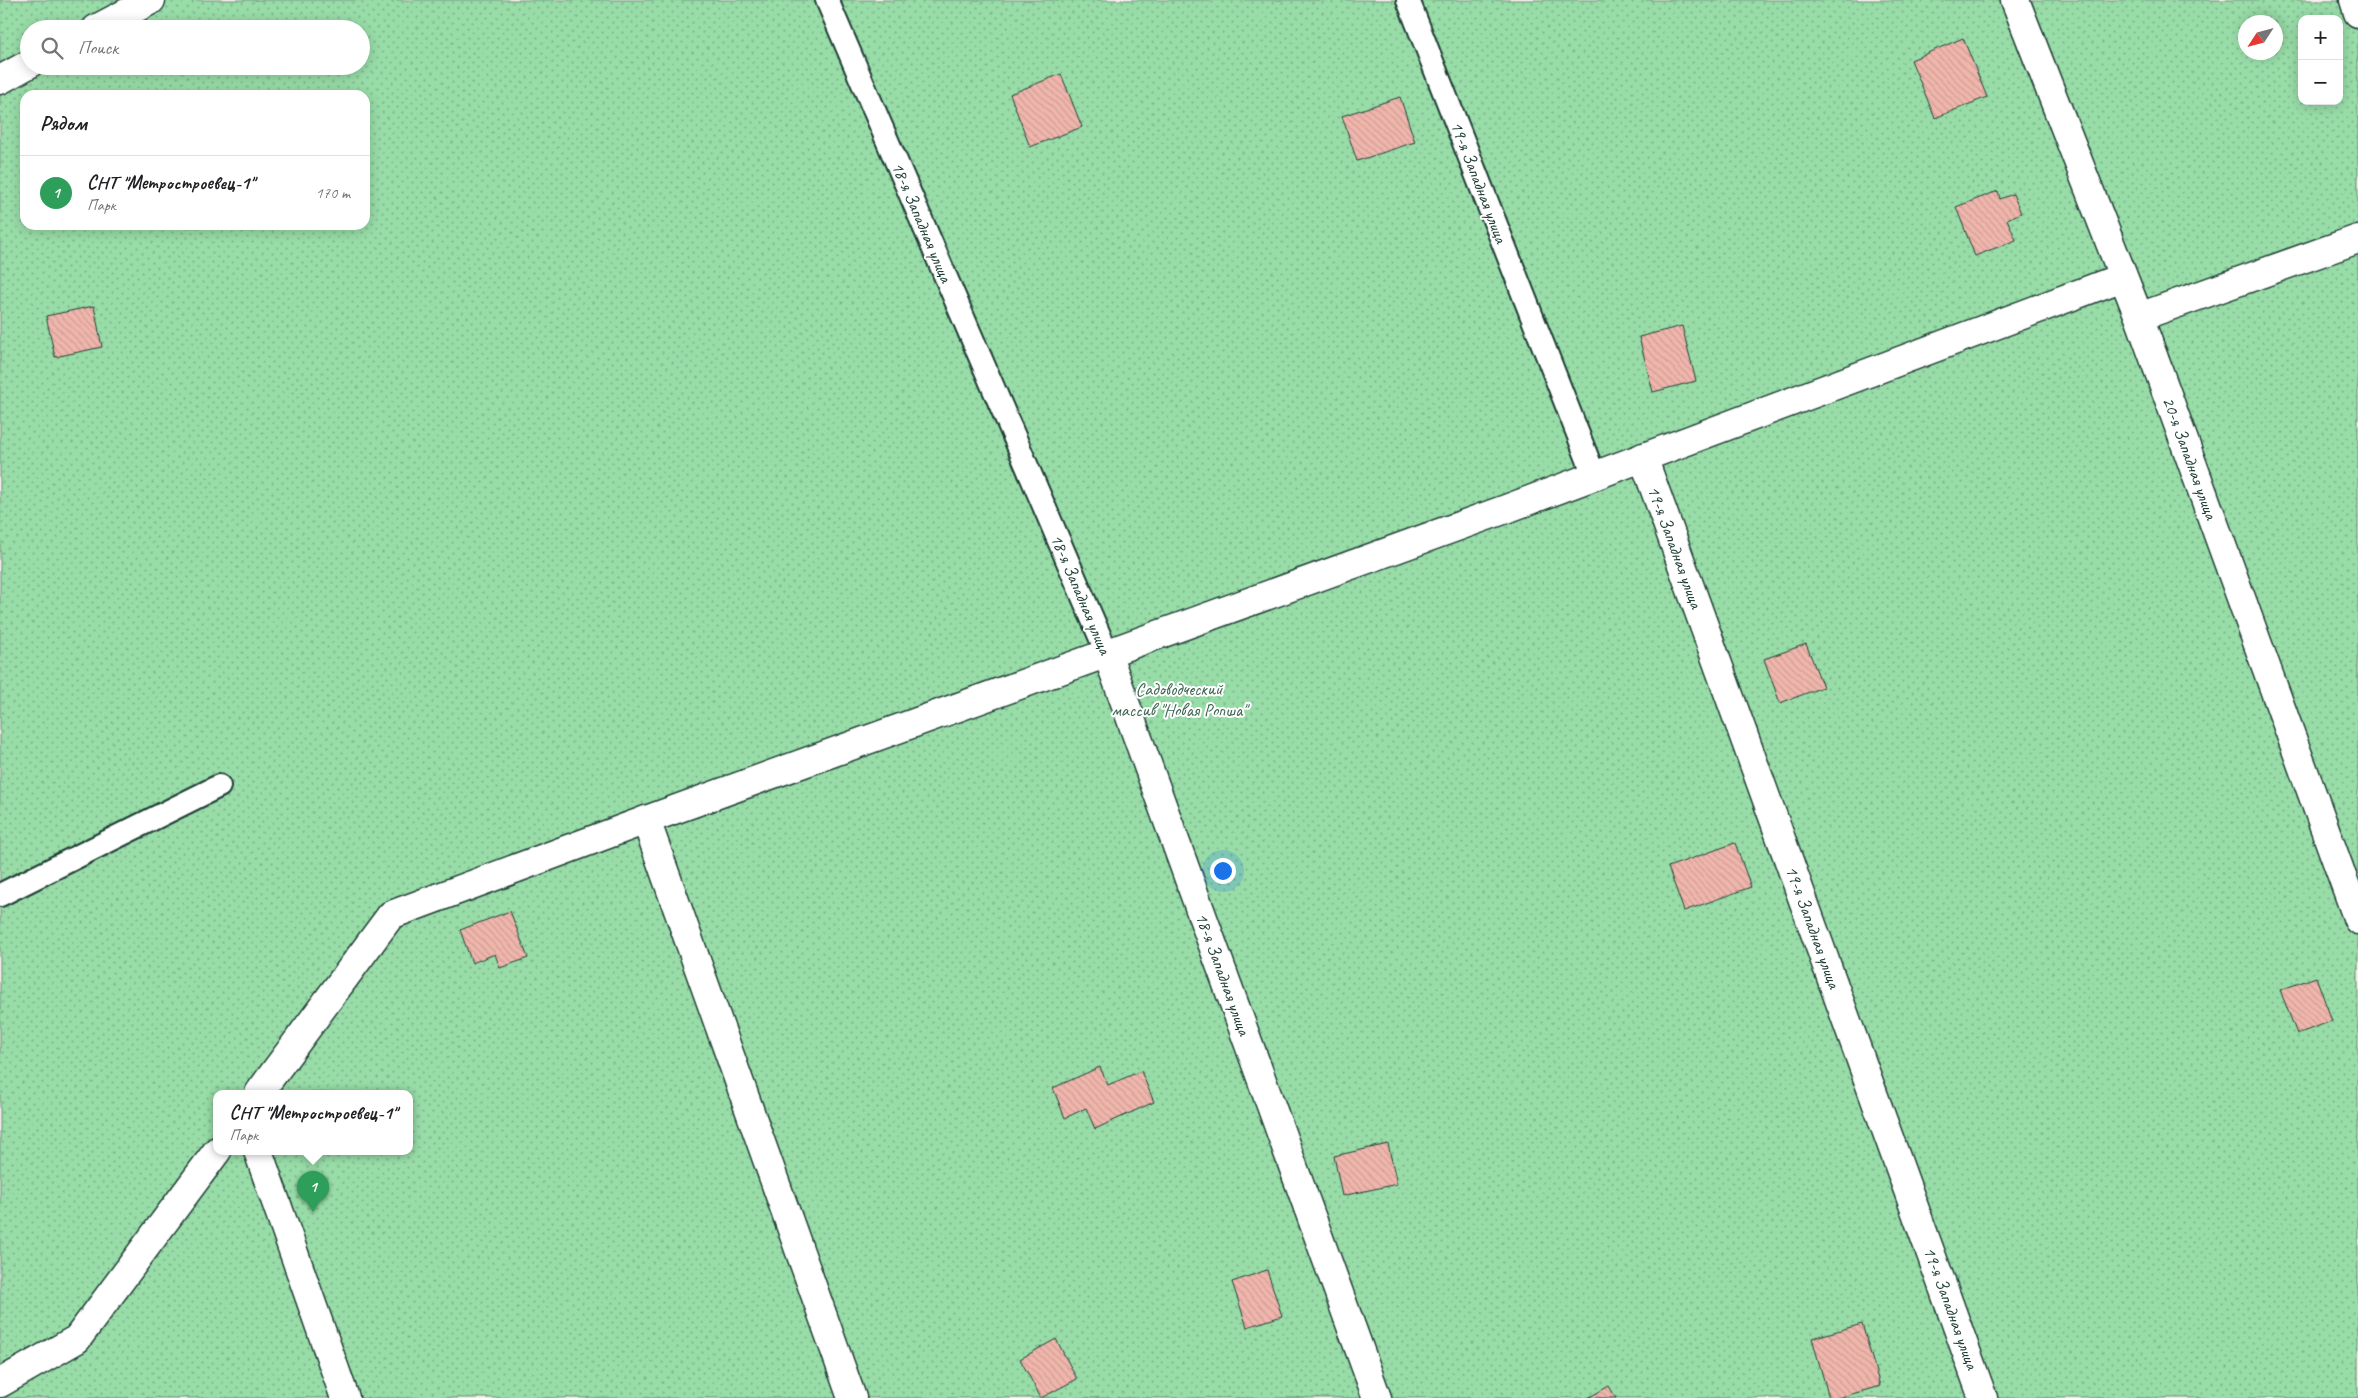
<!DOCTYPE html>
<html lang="ru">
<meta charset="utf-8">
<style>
:root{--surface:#fff;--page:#f2f2f2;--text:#202124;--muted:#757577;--line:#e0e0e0;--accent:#1f3d34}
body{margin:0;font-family:Caveat,sans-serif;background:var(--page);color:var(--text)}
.controls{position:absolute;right:15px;top:15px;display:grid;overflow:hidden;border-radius:10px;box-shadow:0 2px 12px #0003}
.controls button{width:45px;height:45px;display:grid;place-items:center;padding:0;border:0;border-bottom:1px solid var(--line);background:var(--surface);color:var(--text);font:25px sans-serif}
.compass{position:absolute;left:2238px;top:15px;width:45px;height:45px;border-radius:50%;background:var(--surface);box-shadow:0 2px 12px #0003;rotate:234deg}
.you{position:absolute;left:1222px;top:870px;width:18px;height:18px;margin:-12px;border:4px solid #fff;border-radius:50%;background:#1a73e8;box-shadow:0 0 0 8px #1a73e833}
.badge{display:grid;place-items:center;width:32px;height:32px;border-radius:50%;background:var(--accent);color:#fff;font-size:16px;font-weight:700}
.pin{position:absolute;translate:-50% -41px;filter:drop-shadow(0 1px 2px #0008)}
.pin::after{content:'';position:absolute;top:26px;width:18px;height:15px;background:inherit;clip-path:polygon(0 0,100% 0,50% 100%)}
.popup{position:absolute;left:213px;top:1090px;width:200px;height:65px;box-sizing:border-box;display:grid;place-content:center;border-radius:10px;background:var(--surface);filter:drop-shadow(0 1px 4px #0005);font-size:16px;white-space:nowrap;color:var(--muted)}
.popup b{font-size:19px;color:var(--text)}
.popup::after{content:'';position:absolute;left:50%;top:100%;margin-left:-10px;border:10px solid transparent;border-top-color:var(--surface)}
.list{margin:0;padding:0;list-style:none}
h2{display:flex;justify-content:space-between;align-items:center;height:65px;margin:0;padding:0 20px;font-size:21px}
h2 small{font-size:16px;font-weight:400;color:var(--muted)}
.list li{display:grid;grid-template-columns:32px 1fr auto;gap:15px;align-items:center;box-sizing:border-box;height:75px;padding:0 20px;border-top:1px solid var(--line)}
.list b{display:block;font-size:19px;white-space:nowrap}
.list p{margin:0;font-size:16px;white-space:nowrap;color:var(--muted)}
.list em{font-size:16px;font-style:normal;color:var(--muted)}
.icon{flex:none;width:28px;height:28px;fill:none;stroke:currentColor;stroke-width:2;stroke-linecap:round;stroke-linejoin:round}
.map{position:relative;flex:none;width:2358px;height:1398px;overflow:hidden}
.search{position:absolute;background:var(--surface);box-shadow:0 2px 12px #0003;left:20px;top:20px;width:350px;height:55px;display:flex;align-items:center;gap:12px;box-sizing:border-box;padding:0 18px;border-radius:28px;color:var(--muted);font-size:19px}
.panel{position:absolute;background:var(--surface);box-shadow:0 2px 12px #0003;left:20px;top:90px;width:350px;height:140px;border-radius:15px}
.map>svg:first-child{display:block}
.grass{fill:url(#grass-dots);stroke:#5c8c6e;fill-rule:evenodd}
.building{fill:url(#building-back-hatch);stroke:#1f3d34}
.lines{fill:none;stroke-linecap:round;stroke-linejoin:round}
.lane-casing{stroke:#1f3d34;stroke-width:26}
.street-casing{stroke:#1f3d34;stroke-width:31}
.lane{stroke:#fff;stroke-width:22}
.street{stroke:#fff;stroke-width:28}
.labels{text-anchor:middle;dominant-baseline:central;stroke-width:4;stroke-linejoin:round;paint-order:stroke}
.street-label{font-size:18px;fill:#1f3d34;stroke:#fff}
.park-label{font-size:18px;fill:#3d6551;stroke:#fff}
</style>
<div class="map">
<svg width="2358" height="1398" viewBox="0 0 2358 1398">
<defs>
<pattern id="grass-dots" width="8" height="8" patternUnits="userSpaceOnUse" patternTransform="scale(1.25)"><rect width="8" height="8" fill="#98dca8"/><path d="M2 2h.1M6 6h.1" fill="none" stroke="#7bb48a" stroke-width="1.8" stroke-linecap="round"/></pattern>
<pattern id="building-back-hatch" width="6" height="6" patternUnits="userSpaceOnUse" patternTransform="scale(1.25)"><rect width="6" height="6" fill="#f0b6ac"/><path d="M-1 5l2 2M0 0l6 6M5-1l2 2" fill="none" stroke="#cd9d95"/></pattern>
</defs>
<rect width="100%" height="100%" fill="#fcf0ee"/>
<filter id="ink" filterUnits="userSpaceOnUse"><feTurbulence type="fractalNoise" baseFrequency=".02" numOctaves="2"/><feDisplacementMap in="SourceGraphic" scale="10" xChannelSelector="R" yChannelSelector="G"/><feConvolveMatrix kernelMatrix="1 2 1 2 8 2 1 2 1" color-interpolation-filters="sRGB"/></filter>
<g filter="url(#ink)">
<path class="grass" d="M 0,0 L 2358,0 L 2358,1398 L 0,1398 ZM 2302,19 L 2339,19 L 2339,101 L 2302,101 ZM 2246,22 L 2276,22 L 2276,52 L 2246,52 ZM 29,29 L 361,29 L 361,66 L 29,66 ZM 25,95 L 365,95 L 365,225 L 25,225 ZM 217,1093 L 409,1093 L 409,1151 L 217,1151 Z"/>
<path class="building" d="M 1963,38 L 1987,97 L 1935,118 L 1911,60 Z
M 1061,74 L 1082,127 L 1030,147 L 1010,94 Z
M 1400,97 L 1415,142 L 1357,161 L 1342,116 Z
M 1998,191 L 2000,199 L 2013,194 L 2021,213 L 2007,219 L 2016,240 L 1975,256 L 1956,207 Z
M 94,306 L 102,347 L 55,357 L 46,316 Z
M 1682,326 L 1696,381 L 1653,392 L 1639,337 Z
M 1806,644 L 1823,687 L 1780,703 L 1764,659 Z
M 1735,843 L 1751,887 L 1684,911 L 1668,867 Z
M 510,911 L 528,958 L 500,968 L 495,954 L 472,963 L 460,930 Z
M 2316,977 L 2332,1021 L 2297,1034 L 2280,990 Z
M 1100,1067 L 1108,1085 L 1141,1071 L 1154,1102 L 1095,1129 L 1086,1108 L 1065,1118 L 1053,1088 Z
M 1388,1144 L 1397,1184 L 1342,1196 L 1334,1156 Z
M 1267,1270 L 1282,1316 L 1247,1327 L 1232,1282 Z
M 1862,1324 L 1880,1386 L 1838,1398 L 1829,1398 L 1812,1338 Z
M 1056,1339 L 1077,1379 L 1041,1398 L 1020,1359 Z
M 1609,1386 L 1616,1398 L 1588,1398 Z"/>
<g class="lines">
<g class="lane-casing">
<path id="lane" d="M 827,0 L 1107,653
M 1408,0 L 1594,475
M 0,895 L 219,786"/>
</g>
<g class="street-casing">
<path id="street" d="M 2015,0 L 2139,317 L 2358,920
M 2354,0 L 2358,13
M 96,29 L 151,0
M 0,80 L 29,64
M 2139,317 L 2358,239
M 1643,457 L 1983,1398
M 1107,653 L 1377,1398
M 646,820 L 852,1398
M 259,1093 L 391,915 L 646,820 L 1506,509 L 2123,277
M 258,1151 L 345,1398
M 0,1383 L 77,1339 L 217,1151"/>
</g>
<use href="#lane" class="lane"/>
<use href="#street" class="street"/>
</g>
</g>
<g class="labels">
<g class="street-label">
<text transform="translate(1479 182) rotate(69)">19-я Западная улица</text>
<text transform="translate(922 222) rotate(67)">18-я Западная улица</text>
<text transform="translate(2190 458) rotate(70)">20-я Западная улица</text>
<text transform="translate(1675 547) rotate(70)">19-я Западная улица</text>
<text transform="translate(1081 594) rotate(67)">18-я Западная улица</text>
<text transform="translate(1813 927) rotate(70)">19-я Западная улица</text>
<text transform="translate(1223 974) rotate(70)">18-я Западная улица</text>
<text transform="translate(1951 1308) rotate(70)">19-я Западная улица</text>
</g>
<g class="park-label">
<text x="1179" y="689">Садоводческий<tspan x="1179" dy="21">массив "Новая Ропша"</tspan></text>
</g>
</g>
</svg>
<div class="controls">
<button>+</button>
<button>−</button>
</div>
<svg class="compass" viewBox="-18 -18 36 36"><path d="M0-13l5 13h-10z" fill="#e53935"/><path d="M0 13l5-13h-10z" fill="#757577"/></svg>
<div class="you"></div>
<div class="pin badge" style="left:313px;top:1212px;background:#2e9e5b">1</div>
<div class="popup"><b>СНТ &quot;Метростроевец-1&quot;</b>Парк</div>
<div class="search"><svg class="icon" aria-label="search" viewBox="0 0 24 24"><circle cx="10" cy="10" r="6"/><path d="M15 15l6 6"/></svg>Поиск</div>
<section class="panel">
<h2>Рядом<small></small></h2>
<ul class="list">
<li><span class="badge" style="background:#2e9e5b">1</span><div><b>СНТ &quot;Метростроевец-1&quot;</b><p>Парк</p></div><em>170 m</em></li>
</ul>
</section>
</div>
